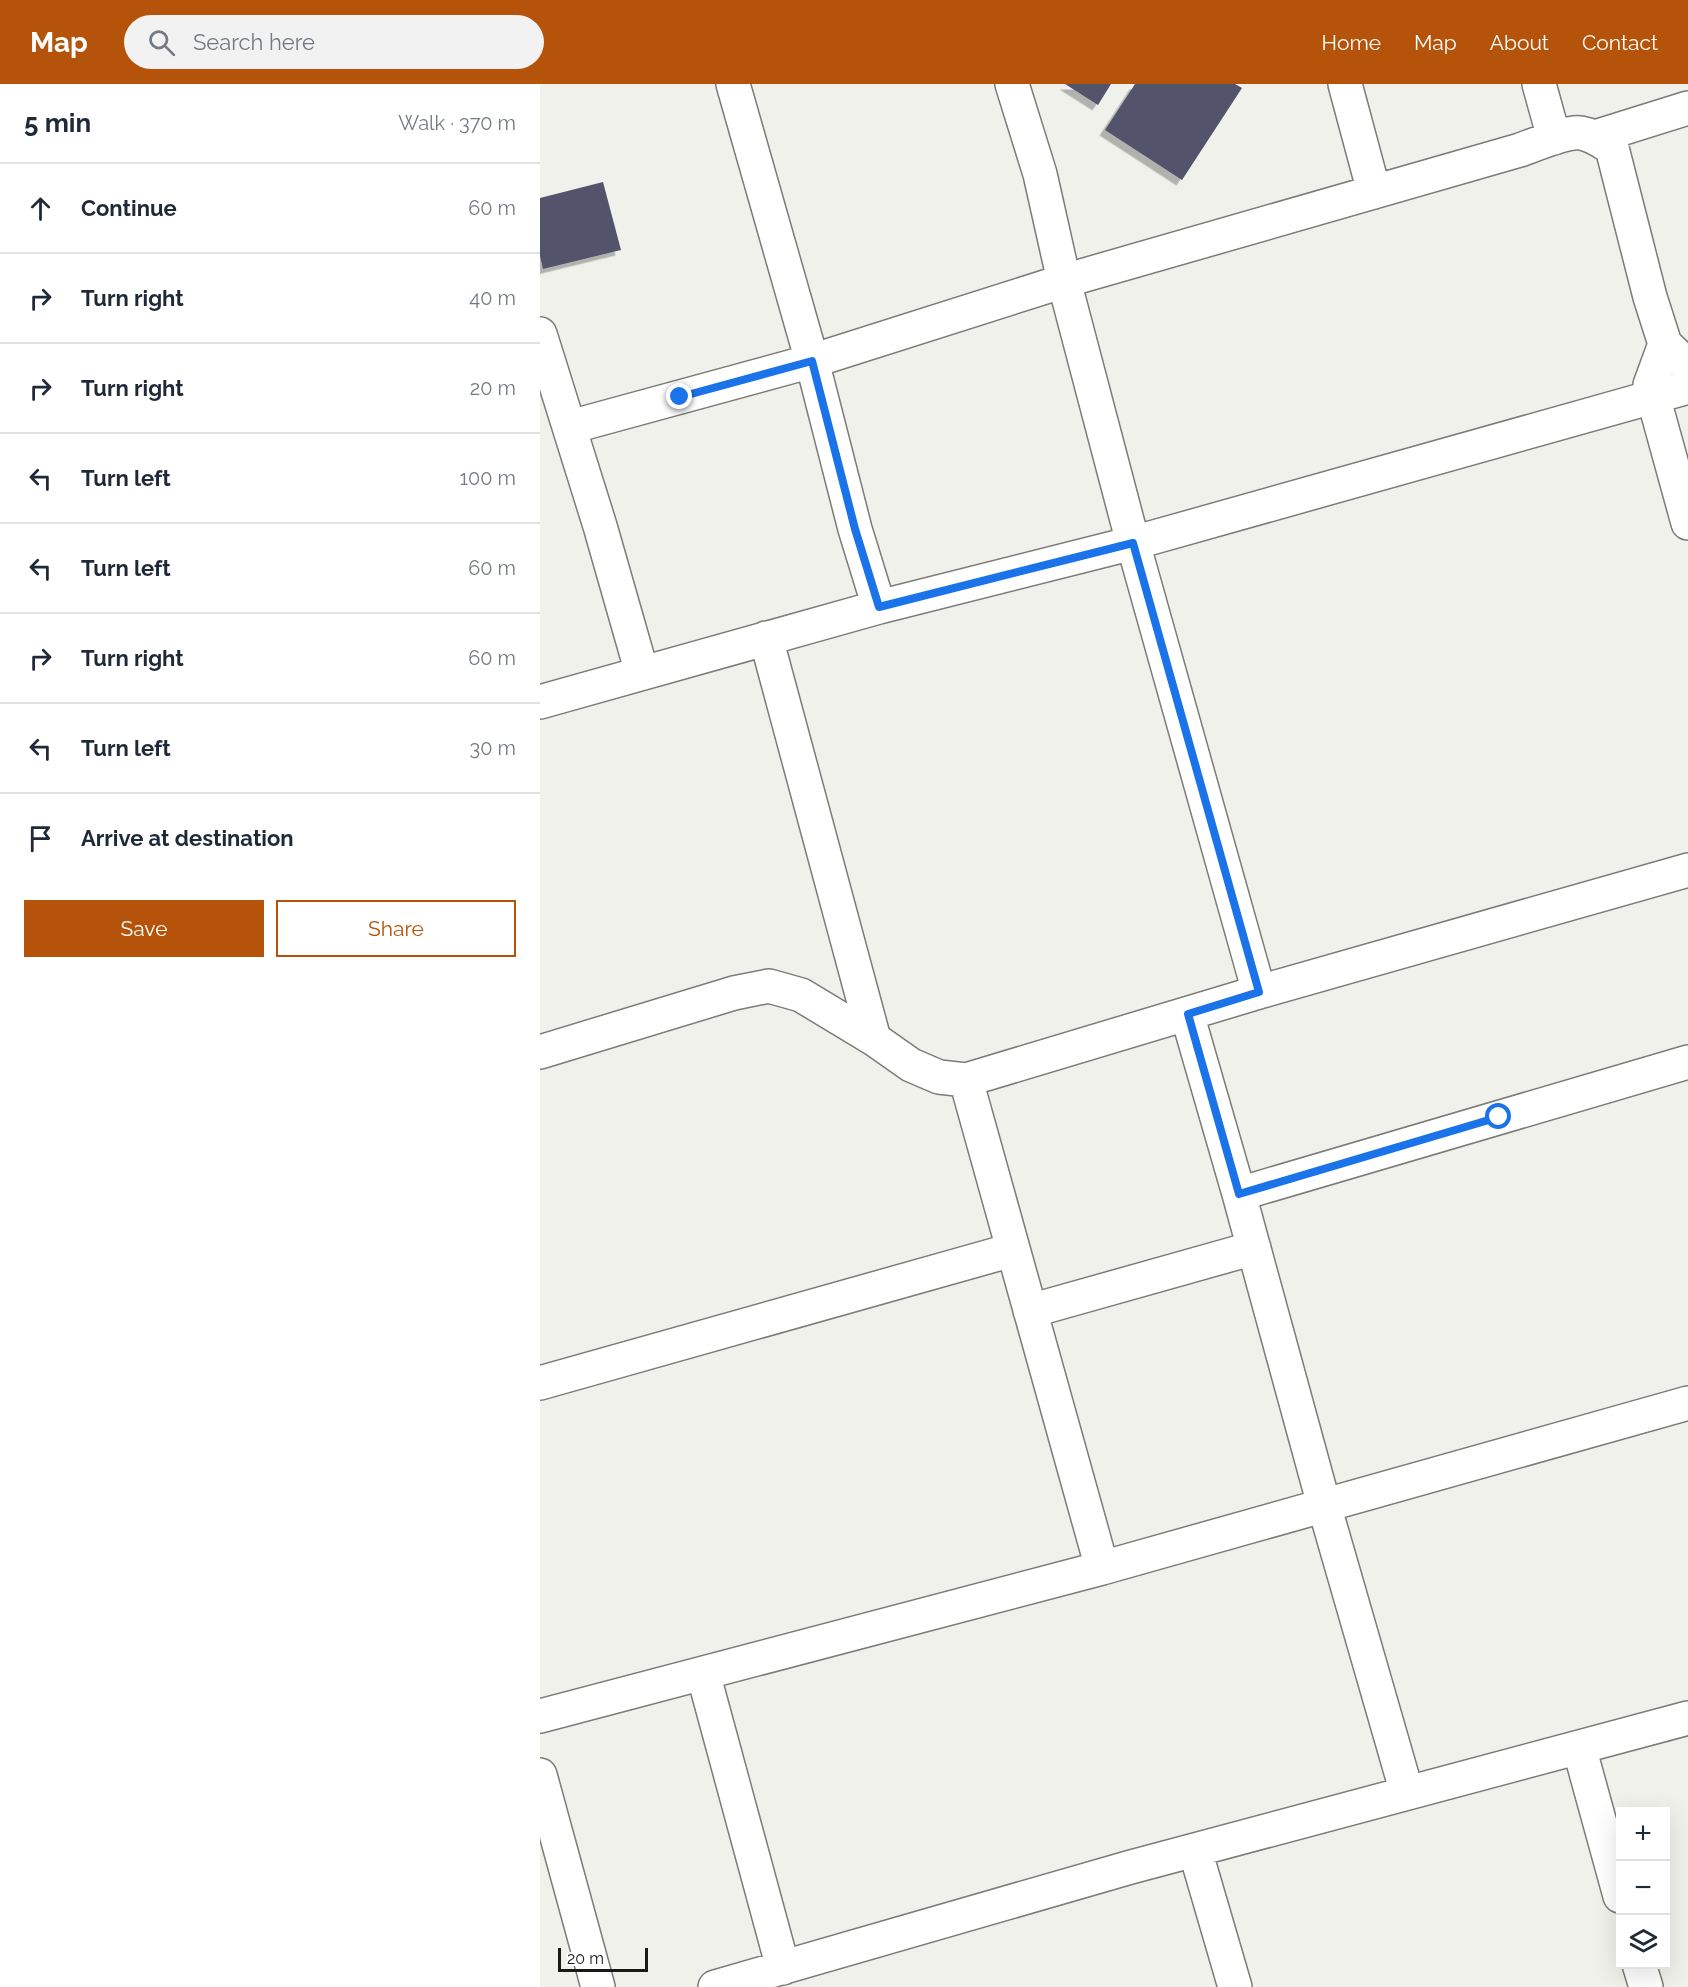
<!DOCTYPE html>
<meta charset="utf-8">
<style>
:root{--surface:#fff;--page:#f2f2f3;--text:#1f2937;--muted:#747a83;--line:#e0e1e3;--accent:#b45309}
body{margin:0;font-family:Raleway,sans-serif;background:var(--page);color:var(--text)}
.controls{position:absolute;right:18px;bottom:18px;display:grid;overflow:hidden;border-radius:0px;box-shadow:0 6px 24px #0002}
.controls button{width:54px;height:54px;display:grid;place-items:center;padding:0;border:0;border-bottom:2px solid var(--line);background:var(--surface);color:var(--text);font:30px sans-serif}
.scale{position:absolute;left:18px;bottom:15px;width:90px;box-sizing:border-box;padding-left:6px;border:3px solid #191917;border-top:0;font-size:16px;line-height:21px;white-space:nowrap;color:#191917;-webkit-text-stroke:4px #fff;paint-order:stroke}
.stop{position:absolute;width:18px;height:18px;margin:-14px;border:4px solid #1a73e8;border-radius:50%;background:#fff}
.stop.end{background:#1a73e8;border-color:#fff;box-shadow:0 2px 6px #0008}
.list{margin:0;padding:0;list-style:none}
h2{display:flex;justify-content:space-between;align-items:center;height:78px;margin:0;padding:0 24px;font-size:26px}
h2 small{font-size:20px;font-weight:400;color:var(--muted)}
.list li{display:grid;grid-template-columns:39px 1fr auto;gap:18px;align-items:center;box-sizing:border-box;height:90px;padding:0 24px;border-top:2px solid var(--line)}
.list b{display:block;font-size:22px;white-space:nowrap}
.list em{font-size:20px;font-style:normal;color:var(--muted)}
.actions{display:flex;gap:12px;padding:18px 24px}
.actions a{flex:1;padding:14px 0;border:2px solid var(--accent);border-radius:0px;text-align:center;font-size:21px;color:var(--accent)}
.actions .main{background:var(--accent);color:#fff}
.icon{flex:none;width:33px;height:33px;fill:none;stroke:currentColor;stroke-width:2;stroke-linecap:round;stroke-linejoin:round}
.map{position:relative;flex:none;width:1148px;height:1903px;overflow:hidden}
header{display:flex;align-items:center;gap:36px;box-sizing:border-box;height:84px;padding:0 30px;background:var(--accent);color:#fff}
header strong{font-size:28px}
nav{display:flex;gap:33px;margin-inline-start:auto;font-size:21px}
.search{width:420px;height:54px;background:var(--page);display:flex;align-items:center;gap:15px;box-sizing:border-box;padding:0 21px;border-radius:33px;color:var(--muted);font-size:22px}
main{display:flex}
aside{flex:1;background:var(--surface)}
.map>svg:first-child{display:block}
.building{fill:#52536c;filter:url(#shadow)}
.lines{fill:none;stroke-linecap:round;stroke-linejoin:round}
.minor-casing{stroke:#7c7b77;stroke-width:36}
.minor{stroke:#fff;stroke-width:33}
.route{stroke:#1a73e8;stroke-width:8}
</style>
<header>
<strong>Map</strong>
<div class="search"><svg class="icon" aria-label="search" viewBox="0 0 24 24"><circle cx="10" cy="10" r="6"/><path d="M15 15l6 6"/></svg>Search here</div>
<nav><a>Home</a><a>Map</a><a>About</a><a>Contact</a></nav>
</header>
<main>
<aside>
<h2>5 min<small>Walk · 370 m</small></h2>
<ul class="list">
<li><svg class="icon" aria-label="ahead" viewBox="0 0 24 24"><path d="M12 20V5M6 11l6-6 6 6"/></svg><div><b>Continue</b></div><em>60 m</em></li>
<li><svg class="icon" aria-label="right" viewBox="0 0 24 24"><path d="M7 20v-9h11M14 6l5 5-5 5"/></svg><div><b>Turn right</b></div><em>40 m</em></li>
<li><svg class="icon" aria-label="right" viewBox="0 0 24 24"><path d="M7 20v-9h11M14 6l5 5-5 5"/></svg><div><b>Turn right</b></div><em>20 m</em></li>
<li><svg class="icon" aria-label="left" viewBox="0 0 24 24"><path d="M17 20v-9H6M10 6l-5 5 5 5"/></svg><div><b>Turn left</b></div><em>100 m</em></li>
<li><svg class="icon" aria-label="left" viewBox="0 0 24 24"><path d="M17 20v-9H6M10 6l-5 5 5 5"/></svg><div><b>Turn left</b></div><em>60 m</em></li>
<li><svg class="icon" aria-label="right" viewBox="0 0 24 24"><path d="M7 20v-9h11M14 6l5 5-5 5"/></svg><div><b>Turn right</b></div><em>60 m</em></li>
<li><svg class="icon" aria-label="left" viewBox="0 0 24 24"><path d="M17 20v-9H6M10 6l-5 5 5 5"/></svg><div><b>Turn left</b></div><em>30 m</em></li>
<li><svg class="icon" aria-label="arrive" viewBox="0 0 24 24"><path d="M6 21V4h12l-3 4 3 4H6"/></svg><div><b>Arrive at destination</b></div></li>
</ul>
<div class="actions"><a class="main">Save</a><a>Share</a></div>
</aside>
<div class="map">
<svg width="1148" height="1903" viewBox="0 0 1148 1903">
<defs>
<filter id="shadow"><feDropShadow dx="-5.5" dy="5.5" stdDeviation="0" flood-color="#0004"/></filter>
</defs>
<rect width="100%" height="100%" fill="#f1f1ec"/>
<path class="building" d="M 525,0 L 571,0 L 558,21 Z
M 595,0 L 695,0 L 702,4 L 642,96 L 565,46 Z
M 63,98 L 81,166 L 3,185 L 0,172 L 0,114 Z"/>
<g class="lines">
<g class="minor-casing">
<path id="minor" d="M 193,0 L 272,277 L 315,445 L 339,523
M 472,0 L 500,90 L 524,197 L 593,459 L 719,908 L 1148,786
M 805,0 L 834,108
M 999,0 L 1014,54
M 1055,53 L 1148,24
M 0,250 L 60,442 L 102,589
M 1125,260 L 1110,301 L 1148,439
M 30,343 L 272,277 L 524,197 L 980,66 C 994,61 1027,47 1041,49 C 1053,51 1062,58 1072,64 L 1110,213 L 1125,260 L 1148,282
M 226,554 L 334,955
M 0,618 L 339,523 L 593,459 L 1148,303
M 647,930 L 699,1110
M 0,968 L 194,909 L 229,902 L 261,911 L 334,955 L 371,981 L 399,993 L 426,996 L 719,908
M 490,1227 L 714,1164
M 0,1299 L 472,1166
M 562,1484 L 1148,1319
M 163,1589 L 243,1884
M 0,1632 L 562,1484 L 426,996
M 1039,1663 L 1080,1812
M 0,1691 L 58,1903
M 867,1709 L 784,1421 L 699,1110 L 1148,978
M 655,1766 L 695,1903
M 1099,1880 L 1106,1903
M 175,1903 L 591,1783 L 1148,1634"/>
</g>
<use href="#minor" class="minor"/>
</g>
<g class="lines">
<path class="route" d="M 140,313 L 272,277 L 315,445 L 339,523 L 593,459 L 719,908 L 648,930 L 699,1110 L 959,1033"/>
</g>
</svg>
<div class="controls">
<button>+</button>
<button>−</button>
<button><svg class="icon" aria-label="layers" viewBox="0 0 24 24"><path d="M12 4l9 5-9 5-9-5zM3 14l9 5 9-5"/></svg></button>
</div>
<div class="scale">20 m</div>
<div class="stop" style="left:959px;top:1033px"></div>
<div class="stop end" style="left:140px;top:313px"></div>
</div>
</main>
